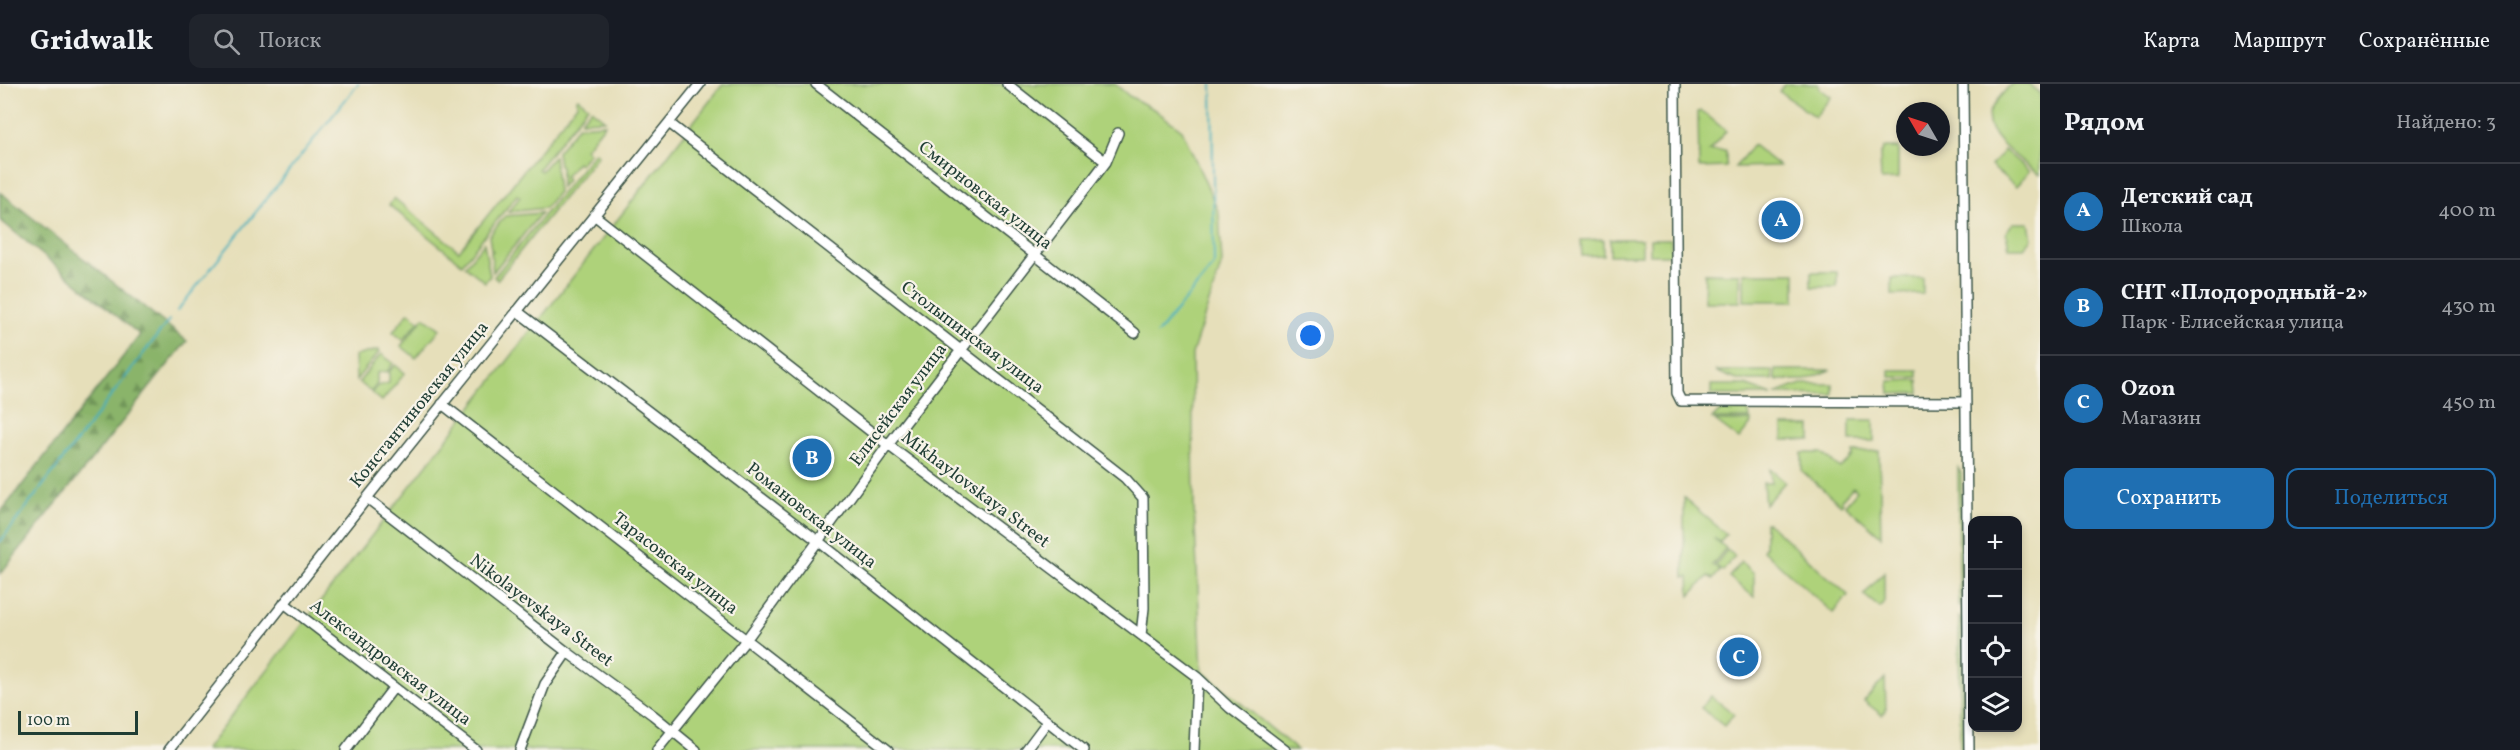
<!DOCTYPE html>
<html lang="ru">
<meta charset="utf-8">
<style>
:root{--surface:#171b24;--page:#20242c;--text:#f1f3f6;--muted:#9ea1a6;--line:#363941;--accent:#1f6fb2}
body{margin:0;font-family:Vollkorn,serif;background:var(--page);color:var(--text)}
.controls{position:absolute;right:18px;bottom:18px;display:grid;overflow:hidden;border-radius:12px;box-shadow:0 3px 9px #0003}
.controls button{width:54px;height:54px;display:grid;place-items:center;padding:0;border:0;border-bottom:2px solid var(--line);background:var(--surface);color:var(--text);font:30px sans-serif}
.compass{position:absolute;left:1896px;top:18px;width:54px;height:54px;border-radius:50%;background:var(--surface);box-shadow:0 3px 9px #0003;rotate:309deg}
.scale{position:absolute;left:18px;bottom:15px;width:120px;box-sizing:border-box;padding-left:6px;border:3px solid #1f3d34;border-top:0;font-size:16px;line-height:21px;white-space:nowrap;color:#1f3d34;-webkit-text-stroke:4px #f7f3e8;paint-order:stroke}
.you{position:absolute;left:1311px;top:252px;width:21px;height:21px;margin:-15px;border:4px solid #fff;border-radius:50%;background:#1a73e8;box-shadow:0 0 0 9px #1a73e833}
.badge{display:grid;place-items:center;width:39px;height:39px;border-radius:50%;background:var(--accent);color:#fff;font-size:20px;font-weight:700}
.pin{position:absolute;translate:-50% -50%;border:3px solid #fff;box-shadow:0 2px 6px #0006}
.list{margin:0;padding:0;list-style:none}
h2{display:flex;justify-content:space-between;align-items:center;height:78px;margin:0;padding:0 24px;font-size:26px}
h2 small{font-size:20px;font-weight:400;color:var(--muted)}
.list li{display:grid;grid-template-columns:39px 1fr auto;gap:18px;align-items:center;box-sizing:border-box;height:96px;padding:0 24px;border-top:2px solid var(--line)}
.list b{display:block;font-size:22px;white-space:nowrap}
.list p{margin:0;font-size:20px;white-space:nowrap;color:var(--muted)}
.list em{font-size:20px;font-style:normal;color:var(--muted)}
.actions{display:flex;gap:12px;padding:18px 24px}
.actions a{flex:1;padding:14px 0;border:2px solid var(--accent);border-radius:12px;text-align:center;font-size:21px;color:var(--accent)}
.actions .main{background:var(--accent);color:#fff}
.icon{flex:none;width:33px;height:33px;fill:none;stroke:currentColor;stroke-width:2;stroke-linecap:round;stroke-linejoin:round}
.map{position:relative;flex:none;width:2040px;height:666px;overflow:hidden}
header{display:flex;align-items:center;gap:36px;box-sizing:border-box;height:84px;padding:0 30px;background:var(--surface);border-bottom:2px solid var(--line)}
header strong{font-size:28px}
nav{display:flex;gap:33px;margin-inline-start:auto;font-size:21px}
.search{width:420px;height:54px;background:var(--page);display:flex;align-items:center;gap:15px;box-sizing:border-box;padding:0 21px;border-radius:12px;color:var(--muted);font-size:22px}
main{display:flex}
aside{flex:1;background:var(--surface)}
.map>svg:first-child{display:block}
.green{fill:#aed27a;stroke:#668857;stroke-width:1.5}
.forest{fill:url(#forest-firs);stroke:#54784f;stroke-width:1.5}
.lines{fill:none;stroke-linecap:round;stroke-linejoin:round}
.stream{stroke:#41afbd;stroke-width:2}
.minor-casing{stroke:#3d5548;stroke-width:12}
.minor{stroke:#fff;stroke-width:9}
.labels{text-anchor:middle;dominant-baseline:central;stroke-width:4.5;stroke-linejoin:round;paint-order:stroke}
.street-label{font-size:18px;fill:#1f3d34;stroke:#f7f3e8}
</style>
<header>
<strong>Gridwalk</strong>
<div class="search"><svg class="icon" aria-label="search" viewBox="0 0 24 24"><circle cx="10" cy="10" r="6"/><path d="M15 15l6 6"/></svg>Поиск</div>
<nav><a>Карта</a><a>Маршрут</a><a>Сохранённые</a></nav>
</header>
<main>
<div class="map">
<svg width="2040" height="666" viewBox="0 0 2040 666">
<defs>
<pattern id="forest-firs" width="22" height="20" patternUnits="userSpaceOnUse" patternTransform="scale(1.5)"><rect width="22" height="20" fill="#8ab46a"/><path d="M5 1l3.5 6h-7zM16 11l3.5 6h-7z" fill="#709458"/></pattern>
</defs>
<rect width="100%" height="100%" fill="#f7f3e8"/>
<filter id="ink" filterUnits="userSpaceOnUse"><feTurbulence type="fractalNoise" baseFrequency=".0167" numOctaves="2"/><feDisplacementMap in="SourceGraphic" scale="12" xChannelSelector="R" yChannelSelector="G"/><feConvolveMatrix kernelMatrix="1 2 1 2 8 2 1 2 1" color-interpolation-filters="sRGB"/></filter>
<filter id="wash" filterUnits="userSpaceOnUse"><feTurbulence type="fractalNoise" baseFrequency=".008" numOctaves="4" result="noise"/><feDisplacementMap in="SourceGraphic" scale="24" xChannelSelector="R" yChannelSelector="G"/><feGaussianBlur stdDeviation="1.35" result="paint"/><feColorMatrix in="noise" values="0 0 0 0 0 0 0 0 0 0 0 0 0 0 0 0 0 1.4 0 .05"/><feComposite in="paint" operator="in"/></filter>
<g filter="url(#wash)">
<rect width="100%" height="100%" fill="#e6dfba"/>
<path class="green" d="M 723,0 L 1115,0 L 1129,12 L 1155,26 L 1182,46 L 1219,129 L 1222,179 L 1192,270 L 1194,423 L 1202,587 L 1297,666 L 205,666 Z
M 1785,0 L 1818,0 L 1819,4 L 1831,13 L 1815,33 L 1779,7 Z
M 2011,0 L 2029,0 L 2040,9 L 2040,91 C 2024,78 1983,53 1989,30 C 1992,19 2004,9 2011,0 Z
M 578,14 L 588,22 L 538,85 L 541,87 L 554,72 L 558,108 L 545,124 L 508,128 L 520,113 L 517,111 L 462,180 L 389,121 L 394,114 L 459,167 L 578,19 L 576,16 Z
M 591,25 L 605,36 L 581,37 Z
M 1702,27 L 1726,47 L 1709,67 L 1726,67 L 1726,83 L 1699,84 L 1698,28 Z
M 605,40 L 585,65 L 589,69 L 580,80 L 577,78 L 564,93 L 567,96 L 561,103 L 561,82 L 559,81 L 557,68 L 578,42 Z
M 1753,61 L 1779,82 L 1735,83 Z
M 1884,64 L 1898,64 L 1898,95 L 1881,96 L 1880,70 Z
M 2004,66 L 2029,87 L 2016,103 L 1991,82 Z
M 595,68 L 598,71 L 497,196 L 494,193 Z
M 541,129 L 493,188 L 491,168 L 493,167 L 491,165 L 489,152 L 505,132 Z
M 2013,139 L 2029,139 L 2032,155 L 2024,164 L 2009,164 L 2006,148 Z
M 1603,155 L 1603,171 L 1582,172 L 1581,156 Z
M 1610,155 L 1642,155 L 1642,171 L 1610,171 Z
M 1650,155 L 1671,155 L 1671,171 L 1650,171 Z
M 484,159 L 490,192 L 485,198 L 465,182 Z
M 1811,188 L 1837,188 L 1837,203 L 1811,203 Z
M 1705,189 L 1740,190 L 1740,218 L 1704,218 Z
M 1744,189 L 1795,189 L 1795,217 L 1744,217 Z
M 1892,194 L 1923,194 L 1923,210 L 1892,211 Z
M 409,228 L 419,237 L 403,256 L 393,248 Z
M 424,233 L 440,245 L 416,274 L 401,262 Z
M 378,266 L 379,268 L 356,296 L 355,272 Z
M 381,270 L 393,279 L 388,287 L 377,289 L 377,300 L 371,308 L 359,298 Z
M 395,281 L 405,289 L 382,317 L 372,309 L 378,302 L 389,299 L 389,288 Z
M 1775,286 L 1831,286 L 1806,296 L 1775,296 Z
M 1890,286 L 1918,286 L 1918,293 L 1890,293 Z
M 1715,287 L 1772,287 L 1772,296 L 1737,296 Z
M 1918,296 L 1919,309 L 1890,310 L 1889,297 Z
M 1801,300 L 1833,300 L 1833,311 L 1775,310 Z
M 1711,301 L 1745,301 L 1772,311 L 1711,311 Z
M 1722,325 L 1746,326 L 1749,328 L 1750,335 L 1712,335 Z
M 1850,336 L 1874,336 L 1874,357 L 1850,357 Z
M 1715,337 L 1751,337 L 1751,340 L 1739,355 Z
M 1783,342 L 1811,342 L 1811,356 L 1783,356 Z
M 1879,367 L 1881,452 L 1845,421 L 1857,407 L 1853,403 L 1841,416 L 1843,419 L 1841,421 L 1802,387 L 1802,369 L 1822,369 L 1840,384 L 1853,372 L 1853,368 Z
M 1958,384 L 1961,389 L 1962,519 L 1959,523 Z
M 1770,385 L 1785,398 L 1765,421 L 1763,399 L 1771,399 Z
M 1684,414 L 1726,450 L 1720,458 L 1713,454 L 1726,464 L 1712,481 L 1720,487 L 1713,495 L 1708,492 L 1690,512 L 1689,493 L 1684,493 Z
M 1765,439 L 1768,439 L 1848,511 L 1833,529 L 1763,466 L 1765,463 Z
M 1727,466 L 1735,472 L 1723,487 L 1715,481 Z
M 1741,478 L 1754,489 L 1754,513 L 1729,493 Z
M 1884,488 L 1884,520 L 1880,524 L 1864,511 Z
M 1959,533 L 1962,536 L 1964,666 L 1960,666 Z
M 1885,594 L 1886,627 L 1882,631 L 1864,617 Z
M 1711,612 L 1734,630 L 1724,642 L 1701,624 Z"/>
<path class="forest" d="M 0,108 L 187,257 L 0,490 L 0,429 L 140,251 L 0,136 Z"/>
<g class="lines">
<path class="stream" d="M 177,227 L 358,0
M 1157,250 L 1214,181 L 1212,0
M 0,458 L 169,236"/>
</g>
</g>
<g filter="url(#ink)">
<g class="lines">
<g class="minor-casing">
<path id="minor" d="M 816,0 L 1135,249
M 1007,0 L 1106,78
M 1675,0 L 1677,309 L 1681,317 L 1966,318
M 1963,0 L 1969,666
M 669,39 L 1125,394 L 1143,414 L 1144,524 L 1141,551
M 594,131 L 888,361 L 1197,593 L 1230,624 L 1285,666
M 517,227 L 818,457 L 1084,666
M 442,320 L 888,666
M 367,414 L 567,568 L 653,631 L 696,666
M 284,519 L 476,666
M 169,666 L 367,414 L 700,0
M 346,666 L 394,603
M 520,666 L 545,600 L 567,568
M 657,666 L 746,556 L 888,361 L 1106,78 L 1118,49
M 1026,666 L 1047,638
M 1194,666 L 1197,593"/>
</g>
<use href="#minor" class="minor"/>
</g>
</g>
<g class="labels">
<g class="street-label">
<text transform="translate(985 112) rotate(38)">Смирновская улица</text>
<text transform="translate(972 254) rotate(37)">Столыпинская улица</text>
<text transform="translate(420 321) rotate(-51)">Константиновская улица</text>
<text transform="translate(899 321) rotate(-53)">Елисейская улица</text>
<text transform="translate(975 406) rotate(37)">Mikhaylovskaya Street</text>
<text transform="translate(811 432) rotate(38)">Романовская улица</text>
<text transform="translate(675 480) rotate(38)">Тарасовская улица</text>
<text transform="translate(541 527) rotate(37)">Nikolayevskaya Street</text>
<text transform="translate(390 579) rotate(37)">Александровская улица</text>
</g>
</g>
</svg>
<div class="controls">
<button>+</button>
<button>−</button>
<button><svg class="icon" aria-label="locate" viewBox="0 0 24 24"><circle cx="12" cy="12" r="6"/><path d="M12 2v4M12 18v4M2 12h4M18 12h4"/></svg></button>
<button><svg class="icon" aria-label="layers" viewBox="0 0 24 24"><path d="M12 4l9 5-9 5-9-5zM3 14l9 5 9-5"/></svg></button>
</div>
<svg class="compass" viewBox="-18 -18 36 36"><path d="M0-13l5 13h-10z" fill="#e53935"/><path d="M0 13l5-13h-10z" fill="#9ea1a6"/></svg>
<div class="scale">100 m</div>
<div class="you"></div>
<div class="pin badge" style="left:1781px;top:136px">A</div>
<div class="pin badge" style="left:812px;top:374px">B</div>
<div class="pin badge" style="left:1739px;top:573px">C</div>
</div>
<aside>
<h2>Рядом<small>Найдено: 3</small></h2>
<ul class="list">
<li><span class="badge">A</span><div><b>Детский сад</b><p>Школа</p></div><em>400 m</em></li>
<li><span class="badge">B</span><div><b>СНТ «Плодородный-2»</b><p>Парк · Елисейская улица</p></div><em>430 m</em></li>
<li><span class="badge">C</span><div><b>Ozon</b><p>Магазин</p></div><em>450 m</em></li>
</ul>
<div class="actions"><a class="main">Сохранить</a><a>Поделиться</a></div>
</aside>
</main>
